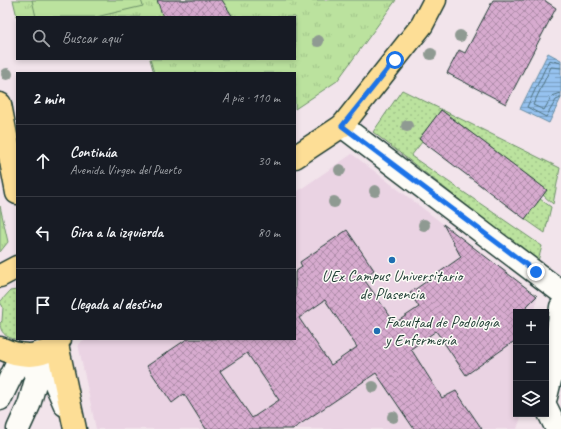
<!DOCTYPE html>
<html lang="es">
<meta charset="utf-8">
<style>
:root{--surface:#171b24;--page:#242831;--text:#f1f3f6;--muted:#9ea1a6;--line:#363941}
body{margin:0;font-family:Caveat,sans-serif;background:var(--page);color:var(--text)}
.controls{position:absolute;right:12px;bottom:12px;display:grid;overflow:hidden;border-radius:0px;box-shadow:0 2px 6px #0003}
.controls button{width:36px;height:36px;display:grid;place-items:center;padding:0;border:0;border-bottom:1px solid var(--line);background:var(--surface);color:var(--text);font:20px sans-serif}
.stop{position:absolute;width:12px;height:12px;margin:-9px;border:3px solid #1a73e8;border-radius:50%;background:#fff}
.stop.end{background:#1a73e8;border-color:#fff;box-shadow:0 1px 4px #0008}
.list{margin:0;padding:0;list-style:none}
h2{display:flex;justify-content:space-between;align-items:center;height:52px;margin:0;padding:0 16px;font-size:17px}
h2 small{font-size:13px;font-weight:400;color:var(--muted)}
.list li{display:grid;grid-template-columns:26px 1fr auto;gap:12px;align-items:center;box-sizing:border-box;height:72px;padding:0 16px;border-top:1px solid var(--line)}
.list b{display:block;font-size:15px;white-space:nowrap}
.list p{margin:0;font-size:13px;white-space:nowrap;color:var(--muted)}
.list em{font-size:13px;font-style:normal;color:var(--muted)}
.icon{flex:none;width:22px;height:22px;fill:none;stroke:currentColor;stroke-width:2;stroke-linecap:round;stroke-linejoin:round}
.map{position:relative;flex:none;width:561px;height:429px;overflow:hidden}
.search{position:absolute;background:var(--surface);box-shadow:0 2px 6px #0003;left:16px;top:16px;width:280px;height:44px;display:flex;align-items:center;gap:10px;box-sizing:border-box;padding:0 14px;border-radius:0px;color:var(--muted);font-size:15px}
.panel{position:absolute;background:var(--surface);box-shadow:0 2px 6px #0003;left:16px;top:72px;width:280px;height:268px;border-radius:0px}
.map>svg:first-child{display:block}
.built{fill:#ead3e3}
.grass{fill:url(#grass-dots);stroke:#6d9069}
.park{fill:url(#park-tufts);stroke:#6d9069}
.pitch{fill:#bbe29e;stroke:#6d9069}
.water{fill:url(#water-rules);stroke:#668da4}
.lines{fill:none;stroke-linecap:round;stroke-linejoin:round}
.shore{stroke:#4f727f;stroke-width:1}
.building{fill:url(#building-cross-hatch);stroke:#1f3d34;fill-rule:evenodd}
.minor-casing{stroke:#1f3d34;stroke-width:25}
.major-casing{stroke:#1f3d34;stroke-width:25}
.minor{stroke:#fdfcf7;stroke-width:22}
.major{stroke:#fdde96;stroke-width:22}
.tree{fill:#8f9a92}
.route{stroke:#1a73e8;stroke-width:5}
.poi-dot{fill:#1f6fb2;stroke:#fdfcf7;stroke-width:1.5}
.labels{text-anchor:middle;dominant-baseline:central;stroke-width:3;stroke-linejoin:round;paint-order:stroke}
.poi-label{font-size:16px;fill:#1f3d34;stroke:#fdfcf7}
</style>
<div class="map">
<svg width="561" height="429" viewBox="0 0 561 429">
<defs>
<pattern id="grass-dots" width="8" height="8" patternUnits="userSpaceOnUse"><rect width="8" height="8" fill="#bbe29e"/><path d="M2 2h.1M6 6h.1" fill="none" stroke="#a0c389" stroke-width="1.8" stroke-linecap="round"/></pattern>
<pattern id="park-tufts" width="24" height="20" patternUnits="userSpaceOnUse"><rect width="24" height="20" fill="#bbe29e"/><path d="M3 7l-1-3M5 7V3M7 7l1-3M15 17l-1-3M17 17v-4M19 17l1-3" fill="none" stroke="#a0c389"/></pattern>
<pattern id="water-rules" width="6" height="5" patternUnits="userSpaceOnUse"><rect width="6" height="5" fill="#96c2ef"/><path d="M0 2.5h6" fill="none" stroke="#7a9fc2"/></pattern>
<pattern id="building-cross-hatch" width="8" height="8" patternUnits="userSpaceOnUse"><rect width="8" height="8" fill="#d7abcf"/><path d="M0 0l8 8M0 8l8-8" fill="none" stroke="#ae8ca9"/></pattern>
</defs>
<rect width="100%" height="100%" fill="#f2e4eb"/>
<filter id="ink" filterUnits="userSpaceOnUse"><feTurbulence type="fractalNoise" baseFrequency=".025" numOctaves="2"/><feDisplacementMap in="SourceGraphic" scale="8" xChannelSelector="R" yChannelSelector="G"/><feConvolveMatrix kernelMatrix="1 2 1 2 8 2 1 2 1" color-interpolation-filters="sRGB"/></filter>
<g filter="url(#ink)">
<path class="built" d="M 352,154 L 537,296 L 535,312 L 516,312 L 516,414 L 522,414 L 517,429 L 96,429 L 78,344 L 85,339 L 295,339 L 295,193 Z"/>
<path class="grass" d="M 402,90 L 560,168 L 553,204 L 543,195 L 547,190 L 441,110 L 419,139 L 422,142 L 411,156 L 542,246 L 538,261 L 373,132 Z
M 540,199 L 551,207 L 545,233 L 525,219 Z
M 17,290 L 17,339 L 26,339 C 14,341 0,337 0,323 L 2,321 L 3,307 L 0,302 L 10,291 Z"/>
<path class="park" d="M 13,0 L 396,0 L 337,81 L 295,109 L 295,73 L 154,73 L 150,59 L 295,59 L 295,17 L 17,17 Z
M 0,206 L 8,242 L 0,252 Z"/>
<path class="pitch" d="M 32,0 L 141,0 L 143,6 L 96,17 L 36,17 Z"/>
<path class="water" d="M 548,53 L 561,60 L 561,98 L 549,123 L 520,109 Z"/>
<g class="lines">
<path class="shore" d="M 561,63 L 549,60 L 527,107 L 546,117 L 556,100 L 561,98
M 561,68 L 551,67 L 533,105 L 544,110 L 552,96 L 561,93"/>
</g>
<path class="building" d="M 157,0 L 222,0 L 233,17 L 163,17 Z
M 493,0 L 544,0 L 556,8 L 506,104 L 447,73 L 459,50 L 465,53 Z
M 441,110 L 547,190 L 525,219 L 419,139 Z
M 443,224 L 537,296 L 521,312 L 516,312 L 516,340 L 466,375 L 436,331 L 411,349 L 442,398 L 456,391 L 482,429 L 414,429 L 376,373 L 293,429 L 206,429 L 184,394 L 172,403 L 147,366 L 187,339 L 295,339 L 295,272 L 302,267 L 300,262 L 347,230 L 374,270 L 363,278 L 395,323 L 419,307 L 410,293 L 461,257 ZM 325,300 L 357,347 L 331,365 L 299,318 ZM 247,353 L 279,400 L 252,418 L 220,371 Z"/>
<g class="lines">
<g class="minor-casing">
<path id="minor" d="M 342,126 L 561,292
M 38,353 L 54,380 L 65,405
M 546,397 L 553,368 L 561,307
M 0,399 L 21,356
M 546,407 L 557,429
M 18,429 L 29,405 L 36,380 L 31,356"/>
</g>
<g class="major-casing">
<path id="major" d="M 0,104 L 17,193
M 295,157 L 342,126 L 422,25 L 435,0
M 0,276 L 17,267
M 57,344 L 75,429
M 0,348 C 20,357 47,360 60,339"/>
</g>
<use href="#minor" class="minor"/>
<use href="#major" class="major"/>
</g>
<g class="tree">
<circle cx="460" cy="36" r="6"/>
<circle cx="318" cy="41" r="6"/>
<circle cx="431" cy="54" r="6"/>
<circle cx="7" cy="74" r="6"/>
<circle cx="407" cy="126" r="6"/>
<circle cx="340" cy="170" r="6"/>
<circle cx="375" cy="191" r="6"/>
<circle cx="334" cy="202" r="6"/>
<circle cx="424" cy="225" r="6"/>
<circle cx="373" cy="387" r="6"/>
<circle cx="393" cy="417" r="6"/>
</g>
</g>
<g class="lines" filter="url(#ink)">
<path class="route" d="M 395,60 L 342,126 L 536,272"/>
</g>
<g class="poi-dot">
<circle cx="392" cy="260" r="4"/>
<circle cx="377" cy="331" r="4"/>
</g>
<g class="labels">
<g class="poi-label">
<text x="392" y="276">UEx Campus Universitario<tspan x="392" dy="18">de Plasencia</tspan></text>
<text x="385" y="322" text-anchor="start">Facultad de Podología<tspan x="385" dy="18">y Enfermería</tspan></text>
</g>
</g>
</svg>
<div class="controls">
<button>+</button>
<button>−</button>
<button><svg class="icon" aria-label="layers" viewBox="0 0 24 24"><path d="M12 4l9 5-9 5-9-5zM3 14l9 5 9-5"/></svg></button>
</div>
<div class="stop" style="left:395px;top:60px"></div>
<div class="stop end" style="left:536px;top:272px"></div>
<div class="search"><svg class="icon" aria-label="search" viewBox="0 0 24 24"><circle cx="10" cy="10" r="6"/><path d="M15 15l6 6"/></svg>Buscar aquí</div>
<section class="panel">
<h2>2 min<small>A pie · 110 m</small></h2>
<ul class="list">
<li><svg class="icon" aria-label="ahead" viewBox="0 0 24 24"><path d="M12 20V5M6 11l6-6 6 6"/></svg><div><b>Continúa</b><p>Avenida Virgen del Puerto</p></div><em>30 m</em></li>
<li><svg class="icon" aria-label="left" viewBox="0 0 24 24"><path d="M17 20v-9H6M10 6l-5 5 5 5"/></svg><div><b>Gira a la izquierda</b></div><em>80 m</em></li>
<li><svg class="icon" aria-label="arrive" viewBox="0 0 24 24"><path d="M6 21V4h12l-3 4 3 4H6"/></svg><div><b>Llegada al destino</b></div></li>
</ul>
</section>
</div>
